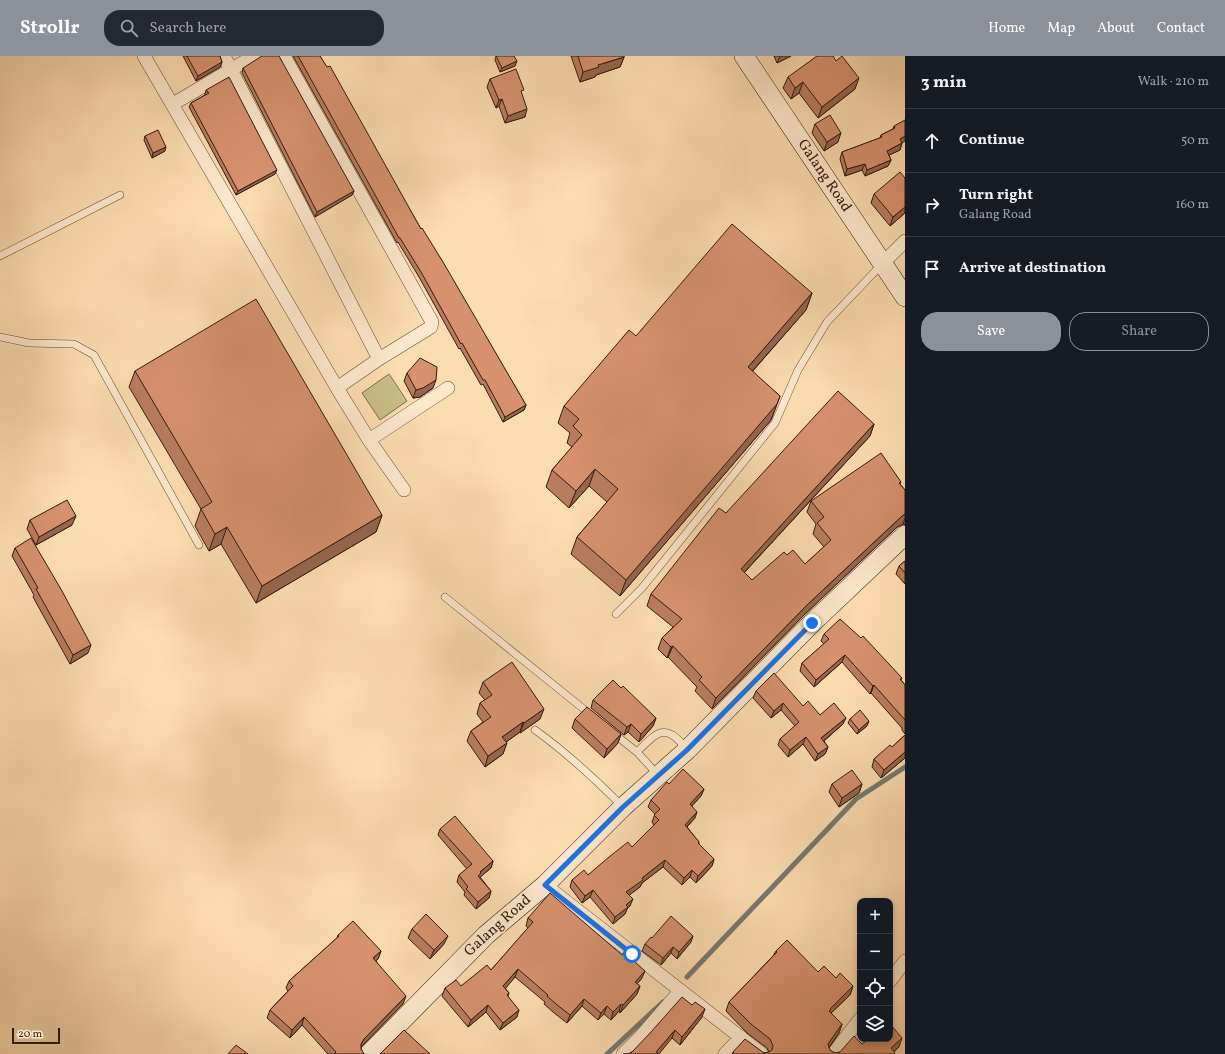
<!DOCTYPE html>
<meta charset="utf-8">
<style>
:root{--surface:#171b24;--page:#242831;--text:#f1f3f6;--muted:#9ea1a6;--line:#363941;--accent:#8c9099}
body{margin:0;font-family:Vollkorn,serif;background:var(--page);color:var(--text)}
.controls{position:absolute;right:12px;bottom:12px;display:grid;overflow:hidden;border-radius:8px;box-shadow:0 2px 6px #0003}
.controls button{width:36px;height:36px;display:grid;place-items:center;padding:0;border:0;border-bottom:1px solid var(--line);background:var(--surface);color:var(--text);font:20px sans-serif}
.scale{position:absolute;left:12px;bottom:10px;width:48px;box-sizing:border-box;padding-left:4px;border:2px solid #351a10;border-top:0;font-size:11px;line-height:14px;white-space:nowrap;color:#351a10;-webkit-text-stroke:3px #fde8cc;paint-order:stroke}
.stop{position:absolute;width:12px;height:12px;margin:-9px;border:3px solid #1a73e8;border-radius:50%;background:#fff}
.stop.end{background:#1a73e8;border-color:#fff;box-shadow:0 1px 4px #0008}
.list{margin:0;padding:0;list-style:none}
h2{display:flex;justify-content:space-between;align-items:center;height:52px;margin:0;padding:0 16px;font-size:17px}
h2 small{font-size:13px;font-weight:400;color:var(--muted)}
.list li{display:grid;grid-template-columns:26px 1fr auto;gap:12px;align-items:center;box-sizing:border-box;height:64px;padding:0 16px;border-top:1px solid var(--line)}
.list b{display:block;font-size:15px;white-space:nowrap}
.list p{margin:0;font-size:13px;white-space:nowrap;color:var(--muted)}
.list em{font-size:13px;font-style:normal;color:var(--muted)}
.actions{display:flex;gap:8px;padding:12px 16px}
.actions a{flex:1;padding:9px 0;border:1px solid var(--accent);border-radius:16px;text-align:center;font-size:14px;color:var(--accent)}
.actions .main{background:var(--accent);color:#fff}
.icon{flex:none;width:22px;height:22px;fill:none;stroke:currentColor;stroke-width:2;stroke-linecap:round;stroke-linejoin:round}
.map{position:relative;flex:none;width:905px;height:998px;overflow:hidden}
header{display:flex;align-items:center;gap:24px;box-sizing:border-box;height:56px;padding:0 20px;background:var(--accent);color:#fff}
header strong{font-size:19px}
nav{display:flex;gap:22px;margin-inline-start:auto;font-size:14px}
.search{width:280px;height:36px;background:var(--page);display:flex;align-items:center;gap:10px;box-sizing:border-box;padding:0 14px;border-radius:16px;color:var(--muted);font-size:15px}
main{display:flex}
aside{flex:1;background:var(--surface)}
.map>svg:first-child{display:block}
.green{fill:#c7be87;stroke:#7e6c4c}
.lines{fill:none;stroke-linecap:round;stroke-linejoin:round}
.stream{stroke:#767a72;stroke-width:5}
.lane-casing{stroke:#674a38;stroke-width:8}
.street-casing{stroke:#674a38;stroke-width:14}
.secondary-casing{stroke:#351a10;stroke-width:20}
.lane{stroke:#fde8cc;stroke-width:7}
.street{stroke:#fde8cc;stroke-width:13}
.secondary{stroke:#fde8cc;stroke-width:19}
.wall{fill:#b87d5f;stroke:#351a10}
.shaded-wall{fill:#96664e;stroke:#351a10}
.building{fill:#d6916f;stroke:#351a10}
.route{stroke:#1a73e8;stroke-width:5}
.labels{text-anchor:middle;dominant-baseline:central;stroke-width:3.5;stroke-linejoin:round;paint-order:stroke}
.street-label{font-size:15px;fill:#351a10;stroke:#fde8cc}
</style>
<header>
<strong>Strollr</strong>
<div class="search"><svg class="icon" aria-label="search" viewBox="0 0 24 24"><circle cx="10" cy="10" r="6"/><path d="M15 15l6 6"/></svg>Search here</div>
<nav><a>Home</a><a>Map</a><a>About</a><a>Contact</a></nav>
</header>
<main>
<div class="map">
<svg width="905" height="998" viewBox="0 0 905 998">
<rect width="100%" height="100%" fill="#fcdcb1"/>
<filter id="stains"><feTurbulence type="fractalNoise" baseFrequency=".005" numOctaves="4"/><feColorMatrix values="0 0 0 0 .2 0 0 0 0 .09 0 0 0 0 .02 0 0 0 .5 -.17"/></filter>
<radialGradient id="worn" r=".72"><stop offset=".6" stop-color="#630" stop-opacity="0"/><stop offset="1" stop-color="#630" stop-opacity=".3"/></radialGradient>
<path class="green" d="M 389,318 L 407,345 L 380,364 L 362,337 Z"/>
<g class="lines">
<path class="stream" d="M 687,921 L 856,743 L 905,711
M 607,998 L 663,946"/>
<g class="lane-casing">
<path id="lane" d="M 0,200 L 120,139
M 0,281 L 29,287 L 74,288 L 94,299 L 199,489
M 445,541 L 591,659
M 616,558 L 642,532 L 775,367 L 798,314 L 827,266 L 883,207
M 535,674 C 566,696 594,722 622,750
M 613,677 L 637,696 L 658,719
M 637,696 C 658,675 666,666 687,694"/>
</g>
<g class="street-casing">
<path id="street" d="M 144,0 L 337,332 L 369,384 L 404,434
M 224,0 L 379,303
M 284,0 L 432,266 L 431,271 L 379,303 L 337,332
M 173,48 L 254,0
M 883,207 L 905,185
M 369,384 L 448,332
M 545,829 L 762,998
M 890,925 L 905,905
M 623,998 L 642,979 L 680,935
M 725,998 L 741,981
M 833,998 L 860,963"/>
</g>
<g class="secondary-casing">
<path id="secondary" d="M 744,0 L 905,241
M 369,998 L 486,879 L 545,829 L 623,751 L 687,694 L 812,567 L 905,479"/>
</g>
<use href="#lane" class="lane"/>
<use href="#street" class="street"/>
<use href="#secondary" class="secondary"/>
</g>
<path class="wall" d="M 183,0 L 220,0 L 222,6 L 220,11 L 196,25 Z
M 293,0 L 320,0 L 421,173 L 526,349 L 524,354 L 503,366 L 483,328 L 481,329 L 460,292 L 459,293 L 419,221 L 398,186 L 397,187 Z
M 496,0 L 514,0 L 515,10 L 500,16 L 495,4 Z
M 571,0 L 624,0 L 624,1 L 620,11 L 596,19 L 595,21 L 580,26 Z
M 774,0 L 791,0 L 777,7 Z
M 243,12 L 354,135 L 352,139 L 315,161 L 242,17 Z
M 788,21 L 855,33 L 818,62 L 799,37 L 791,43 L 783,32 Z
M 490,23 L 522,39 L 525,61 L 505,67 L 499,50 L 496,52 L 487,31 Z
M 206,34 L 275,118 L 236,139 L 189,51 L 191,47 L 205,39 L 205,38 Z
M 815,68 L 838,86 L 824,95 L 812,77 Z
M 894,70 L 902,87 L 900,94 L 889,99 L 891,104 L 888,110 L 865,120 L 862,114 L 845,120 L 840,103 L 842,96 L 880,82 L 881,79 L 893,73 Z
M 145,80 L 165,95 L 152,102 L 144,84 Z
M 905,122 L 905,157 L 890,170 L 871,147 L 874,138 Z
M 812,237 L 806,254 L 752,316 L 780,340 L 771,364 L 620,540 L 571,498 L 577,481 L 607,446 L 589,430 L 569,452 L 546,431 L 552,414 L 572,391 L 567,387 L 570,377 L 558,367 L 564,350 L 636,280 Z
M 135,315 L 382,459 L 376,476 L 256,547 L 221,488 L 209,495 L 195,470 L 201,453 L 129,331 Z
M 407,317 L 433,332 L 420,341 L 413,342 L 404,325 Z
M 874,368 L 870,380 L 744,517 L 752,524 L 787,499 L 805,508 L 824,491 L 813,478 L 816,468 L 807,456 L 811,445 L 901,426 L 900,428 L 905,434 L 905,469 L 903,468 L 897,471 L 804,559 L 712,653 L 695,635 L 697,631 L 668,601 L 667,602 L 658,593 L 662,582 L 673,571 L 647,550 L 651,538 L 726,457 Z
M 30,464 L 72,469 L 36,489 L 27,473 Z
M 15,492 L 88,597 L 70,608 L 33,541 L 34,539 L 12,500 Z
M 905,505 L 905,528 L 896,518 L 899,510 Z
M 824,578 L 902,622 L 901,624 L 905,629 L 905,678 L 902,674 L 902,672 L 871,637 L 870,638 L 842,606 L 814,631 L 800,615 L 802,607 L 824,588 L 821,585 Z
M 483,626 L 540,663 L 520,677 L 520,676 L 506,686 L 503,698 L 485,711 L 467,685 L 471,675 L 483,666 L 477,658 L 480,647 L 485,644 L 479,637 Z
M 621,632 L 656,662 L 653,670 L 639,686 L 628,676 L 624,679 L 591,652 L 593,644 Z
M 756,635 L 803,650 L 820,659 L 843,668 L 824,685 L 828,691 L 825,698 L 815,705 L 803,688 L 788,701 L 778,689 L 780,683 L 795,670 L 781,654 L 771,662 L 753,642 Z
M 575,663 L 621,678 L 618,687 L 604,702 L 572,672 Z
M 850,663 L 867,670 L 857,678 L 848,667 Z
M 905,679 L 905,702 L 881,722 L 872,711 L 874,703 L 892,691 Z
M 669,728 L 704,733 L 701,740 L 692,750 L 695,762 L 687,771 L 699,786 L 699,788 L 714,803 L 712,810 L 696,827 L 690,821 L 682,829 L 663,811 L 642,827 L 640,831 L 629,839 L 630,850 L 627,853 L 625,858 L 613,868 L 590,841 L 582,847 L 570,831 L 572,824 L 588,819 L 632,791 L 654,769 L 652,766 L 655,758 L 648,751 L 651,744 Z
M 832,728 L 862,728 L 859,737 L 839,751 L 829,736 Z
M 440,773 L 493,805 L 491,812 L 480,821 L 491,835 L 489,842 L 476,853 L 464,839 L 465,836 L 457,826 L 459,819 L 467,813 L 438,779 Z
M 528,862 L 642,922 L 637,928 L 640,930 L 637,938 L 620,957 L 619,955 L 611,964 L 604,958 L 598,964 L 582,950 L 567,967 L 553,956 L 544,948 L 545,946 L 515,921 L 505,932 L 509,937 L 508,940 L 517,961 L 500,974 L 486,956 L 468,971 L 442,940 L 445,932 L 461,930 L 491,914 L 528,872 L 526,870 Z
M 412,873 L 444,888 L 430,903 L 408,882 Z
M 338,879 L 381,895 L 378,903 L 376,905 L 403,948 L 361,990 L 361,993 L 364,998 L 328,998 L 302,969 L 290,982 L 267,962 L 270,954 L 288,935 L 286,932 L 289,925 L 337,882 Z
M 652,882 L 691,886 L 677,903 L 671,897 L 661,909 L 642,895 L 645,888 Z
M 776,895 L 818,916 L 836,922 L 853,930 L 850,939 L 831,957 L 842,968 L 839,977 L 829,992 L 831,995 L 835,997 L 840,996 L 862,988 L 899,991 L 894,996 L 895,997 L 894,998 L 732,998 L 733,996 L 764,997 L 769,996 L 767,992 L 747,977 L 726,955 L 729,946 L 773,900 Z
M 692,949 L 702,961 L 680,989 L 672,982 L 628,998 L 632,996 Z"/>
<path class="shaded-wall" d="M 780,0 L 791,0 L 777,7 Z
M 624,1 L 620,11 L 596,19 L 595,21 L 580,26 L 583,16 L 598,9 Z
M 517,5 L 515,10 L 500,16 L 502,12 Z
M 222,6 L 220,11 L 196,25 L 198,20 Z
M 859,22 L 855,33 L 818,62 L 822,51 Z
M 803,26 L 799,37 L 791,43 L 795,32 Z
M 502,43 L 499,50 L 496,52 L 499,44 Z
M 527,53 L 525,61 L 505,67 L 508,60 Z
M 841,77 L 838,86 L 824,95 L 827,86 Z
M 905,80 L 905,85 L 897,90 L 900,83 Z
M 902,87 L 900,94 L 885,101 L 887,95 Z
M 166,91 L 165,95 L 152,102 L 153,97 Z
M 891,104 L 888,110 L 865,120 L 867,114 Z
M 865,108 L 862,114 L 845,120 L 847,113 Z
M 277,114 L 275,118 L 236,139 L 238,135 Z
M 354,135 L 352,139 L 315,161 L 317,156 Z
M 905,151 L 905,157 L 890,170 L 893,161 Z
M 812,237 L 806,254 L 741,328 L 748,311 Z
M 436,324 L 433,332 L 420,341 L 413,342 L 416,334 Z
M 780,340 L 771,364 L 620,540 L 626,524 Z
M 526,349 L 524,354 L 503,366 L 505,361 Z
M 874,368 L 870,380 L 737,524 L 741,513 Z
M 595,413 L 589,430 L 569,452 L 576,435 Z
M 905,458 L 905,462 L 903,468 L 897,471 L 804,559 L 712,653 L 716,642 L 808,548 L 902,460 Z
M 382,459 L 376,476 L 256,547 L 262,530 Z
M 76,460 L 72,469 L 36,489 L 39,481 Z
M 227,471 L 221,488 L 209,495 L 215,478 Z
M 91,589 L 88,597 L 70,608 L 73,599 Z
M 673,590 L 668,601 L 667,602 L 671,591 Z
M 845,599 L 842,606 L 814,631 L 816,624 Z
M 874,629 L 871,637 L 870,638 L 873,630 Z
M 783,647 L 781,654 L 771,662 L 774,655 Z
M 544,653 L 540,663 L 520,677 L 524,667 Z
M 656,662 L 653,670 L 639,686 L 641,678 Z
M 846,662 L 843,668 L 819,689 L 821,682 Z
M 869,665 L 867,670 L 857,678 L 859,674 Z
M 523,666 L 520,676 L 499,691 L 502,681 Z
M 631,668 L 628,676 L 624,679 L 627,671 Z
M 621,678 L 618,687 L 604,702 L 607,693 Z
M 806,681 L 803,688 L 788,701 L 790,694 Z
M 507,687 L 503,698 L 485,711 L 488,700 Z
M 828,691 L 825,698 L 815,705 L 818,698 Z
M 905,696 L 905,702 L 881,722 L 884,714 Z
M 862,728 L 859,737 L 839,751 L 842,742 Z
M 704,733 L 701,740 L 687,755 L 690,748 Z
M 697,756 L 695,762 L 682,775 L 685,769 Z
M 714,803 L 712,810 L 696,827 L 698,820 Z
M 665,804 L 663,811 L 642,827 L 640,831 L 624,843 L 626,836 L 642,822 Z
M 493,805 L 491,812 L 479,822 L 478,820 L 480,816 Z
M 692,814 L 690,821 L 682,829 L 684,822 Z
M 593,834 L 590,841 L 582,847 L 585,840 Z
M 491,835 L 489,842 L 476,853 L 478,846 Z
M 633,843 L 630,850 L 627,853 L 625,858 L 613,868 L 615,861 L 626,849 Z
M 448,880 L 444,888 L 430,903 L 434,894 Z
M 693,880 L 691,886 L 677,903 L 679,896 Z
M 673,891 L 671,897 L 661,909 L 663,902 Z
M 381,895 L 378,903 L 371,909 L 373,902 Z
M 518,913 L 515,921 L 501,938 L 503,930 Z
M 645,915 L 642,922 L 632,934 L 635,926 Z
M 640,930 L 637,938 L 620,957 L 623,949 Z
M 853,930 L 850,939 L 829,959 L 830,953 Z
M 406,940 L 403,948 L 361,991 L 361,988 L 364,983 Z
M 584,943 L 582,950 L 567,967 L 570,959 Z
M 621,948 L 619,955 L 611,964 L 613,956 Z
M 488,949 L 486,956 L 468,971 L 471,964 Z
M 607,950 L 604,958 L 598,964 L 601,957 Z
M 705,953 L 702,961 L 680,989 L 682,981 Z
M 519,954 L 517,961 L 500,974 L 503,967 Z
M 304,961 L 302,969 L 290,982 L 292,974 Z
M 842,968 L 839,977 L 825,997 L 828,988 Z
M 675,974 L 672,982 L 659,998 L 656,998 L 656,996 Z
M 902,982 L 899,991 L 891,998 L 891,992 Z"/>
<path class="building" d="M 187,0 L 220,0 L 222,6 L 198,20 Z
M 262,0 L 279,0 L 354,135 L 317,156 L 243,12 Z
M 298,0 L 320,0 L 327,11 L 330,10 L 421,173 L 422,172 L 443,206 L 526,349 L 505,361 L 485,324 L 483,324 L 462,287 L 461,288 L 421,216 L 400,182 L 399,182 Z
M 496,0 L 514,0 L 517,5 L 502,12 Z
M 578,0 L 624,0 L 624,1 L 598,9 L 599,11 L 583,16 Z
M 817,0 L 833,0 L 836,5 L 842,0 L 859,22 L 822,51 L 803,26 L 795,32 L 788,21 Z
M 516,13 L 524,34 L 521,35 L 527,53 L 508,60 L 502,43 L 499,44 L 490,23 Z
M 229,21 L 277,114 L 238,135 L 191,47 L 209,37 L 206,34 Z
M 830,59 L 841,77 L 827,86 L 815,68 Z
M 905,64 L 905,80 L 900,83 L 902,87 L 887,95 L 891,104 L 867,114 L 865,108 L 847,113 L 842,96 L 882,81 L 881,79 L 895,72 L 894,70 Z
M 158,74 L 166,91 L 153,97 L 145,80 Z
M 900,116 L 905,122 L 905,151 L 893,161 L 874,138 Z
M 732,168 L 812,237 L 748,311 L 780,340 L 777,348 L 626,524 L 577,481 L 618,433 L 595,413 L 576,435 L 552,414 L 582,379 L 573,370 L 579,363 L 564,350 L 629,274 L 636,280 Z
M 256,243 L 382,459 L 262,530 L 227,471 L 215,478 L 201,453 L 212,446 L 135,315 Z
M 420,302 L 437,311 L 436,324 L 423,332 L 416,334 L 407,317 Z
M 838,335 L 874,368 L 741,513 L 752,524 L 784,496 L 787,499 L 793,494 L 805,508 L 831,484 L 817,467 L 824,461 L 811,445 L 881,397 L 901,426 L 899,427 L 905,434 L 905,458 L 902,460 L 808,548 L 716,642 L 699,624 L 702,621 L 673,590 L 671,591 L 662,582 L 682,563 L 651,538 L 719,452 L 726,457 Z
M 67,444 L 76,460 L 39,481 L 30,464 Z
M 31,482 L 62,535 L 91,589 L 73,599 L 36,533 L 38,532 L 15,492 Z
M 905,505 L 905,517 L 899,510 Z
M 840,563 L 861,582 L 863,580 L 902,622 L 900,623 L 905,629 L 905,664 L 874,629 L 873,630 L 845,599 L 816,624 L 802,607 L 829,583 L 824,578 Z
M 512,606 L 544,653 L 524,667 L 523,666 L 502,681 L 507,687 L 488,700 L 471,675 L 491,661 L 480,647 L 492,639 L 483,626 Z
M 774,617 L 803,650 L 808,645 L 820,659 L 834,647 L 846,662 L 821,682 L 828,691 L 818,698 L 806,681 L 790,694 L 780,683 L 799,666 L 783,647 L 774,655 L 756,635 Z
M 613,624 L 621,632 L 623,630 L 656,662 L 641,678 L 631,668 L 627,671 L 593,644 Z
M 587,651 L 621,678 L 607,693 L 575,663 Z
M 860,654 L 869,665 L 859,674 L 850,663 Z
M 905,679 L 905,696 L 884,714 L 874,703 L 890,689 L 892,691 Z
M 683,713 L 704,733 L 690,748 L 697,756 L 685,769 L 699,786 L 698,787 L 714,803 L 698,820 L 692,814 L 684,822 L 665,804 L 642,822 L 643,824 L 626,836 L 633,843 L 626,849 L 628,851 L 615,861 L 593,834 L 585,840 L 572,824 L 584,814 L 588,819 L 609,801 L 628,786 L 632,791 L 659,764 L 654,759 L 660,753 L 651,744 L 667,726 L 669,728 Z
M 852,714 L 862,728 L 842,742 L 832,728 Z
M 455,760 L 493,805 L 480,816 L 481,817 L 478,820 L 491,835 L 478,846 L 466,833 L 468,831 L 459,819 L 472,808 L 440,773 Z
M 550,837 L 622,899 L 624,896 L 645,915 L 635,926 L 640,930 L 623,949 L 621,948 L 613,956 L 607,950 L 601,957 L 584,943 L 570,959 L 556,948 L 547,940 L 548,939 L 518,913 L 503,930 L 509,937 L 507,939 L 519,954 L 503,967 L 488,949 L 471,964 L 445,932 L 456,924 L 461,930 L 487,909 L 491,914 L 533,866 L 528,862 Z
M 426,858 L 448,880 L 434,894 L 412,873 Z
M 671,860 L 693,880 L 679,896 L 673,891 L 663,902 L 645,888 L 651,881 L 652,882 Z
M 353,865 L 381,895 L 373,902 L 406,940 L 364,983 L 361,988 L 361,993 L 364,998 L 334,998 L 336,996 L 304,961 L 292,974 L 270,954 L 293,930 L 289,925 L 339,880 L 338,879 Z
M 787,884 L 818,916 L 824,910 L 836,922 L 840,917 L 853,930 L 830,953 L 831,953 L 829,955 L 842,968 L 828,988 L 829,992 L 831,995 L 835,997 L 840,996 L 854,980 L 862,988 L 869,983 L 890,983 L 890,968 L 902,982 L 891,992 L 895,997 L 894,998 L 735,998 L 733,996 L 745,983 L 764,997 L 769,996 L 772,994 L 773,990 L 770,983 L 751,968 L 729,946 L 777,896 L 776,895 Z
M 682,941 L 692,949 L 695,946 L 705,953 L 682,981 L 675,974 L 656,996 L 658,998 L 623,998 L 628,998 L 632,996 L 651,976 Z
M 404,974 L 430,998 L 380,998 Z
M 236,989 L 248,998 L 228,998 Z"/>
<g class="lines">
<path class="route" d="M 632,898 L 545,829 L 623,751 L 687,694 L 812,567"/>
</g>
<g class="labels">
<g class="street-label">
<text transform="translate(824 120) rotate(56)">Galang Road</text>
<text transform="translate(498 870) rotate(-42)">Galang Road</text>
</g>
</g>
<rect width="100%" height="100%" filter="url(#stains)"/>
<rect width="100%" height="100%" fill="url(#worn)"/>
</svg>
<div class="controls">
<button>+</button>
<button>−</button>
<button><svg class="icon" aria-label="locate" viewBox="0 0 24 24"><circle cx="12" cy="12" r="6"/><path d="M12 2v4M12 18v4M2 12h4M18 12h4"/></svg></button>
<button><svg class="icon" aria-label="layers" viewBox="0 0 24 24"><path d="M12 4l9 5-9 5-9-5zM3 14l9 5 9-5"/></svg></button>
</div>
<div class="scale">20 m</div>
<div class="stop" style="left:632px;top:898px"></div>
<div class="stop end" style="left:812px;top:567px"></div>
</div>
<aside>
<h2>3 min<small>Walk · 210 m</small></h2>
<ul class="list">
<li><svg class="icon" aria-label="ahead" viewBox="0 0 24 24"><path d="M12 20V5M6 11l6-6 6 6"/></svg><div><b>Continue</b></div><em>50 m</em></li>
<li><svg class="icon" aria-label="right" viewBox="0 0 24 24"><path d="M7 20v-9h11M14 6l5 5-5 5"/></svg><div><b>Turn right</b><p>Galang Road</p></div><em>160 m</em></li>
<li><svg class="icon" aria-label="arrive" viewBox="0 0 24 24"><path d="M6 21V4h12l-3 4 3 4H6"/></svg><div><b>Arrive at destination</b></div></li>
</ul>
<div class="actions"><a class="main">Save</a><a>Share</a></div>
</aside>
</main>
